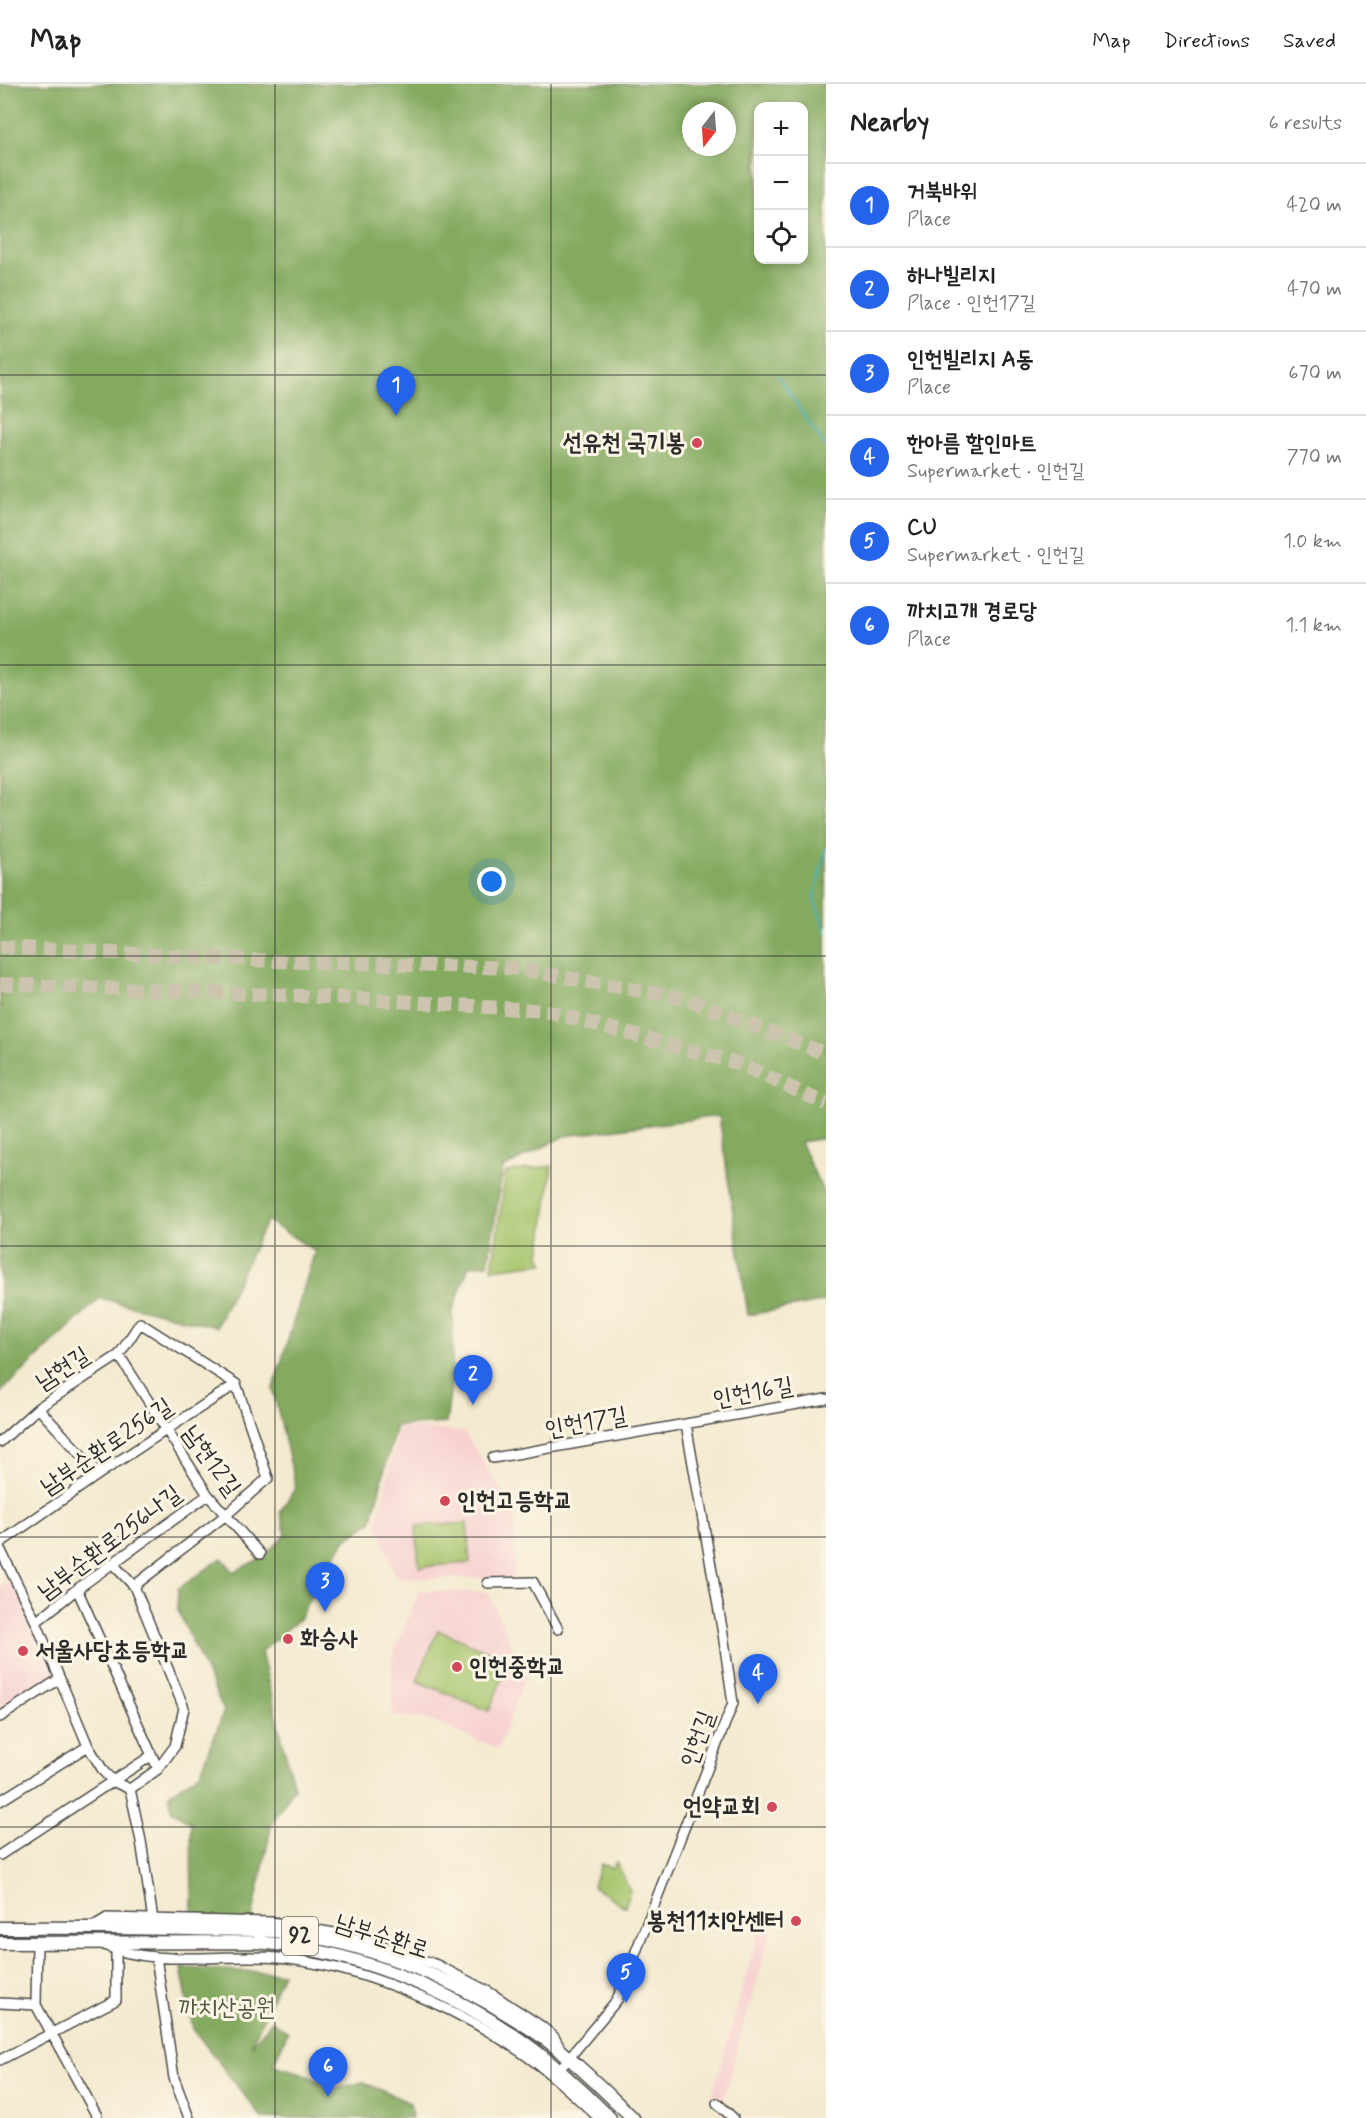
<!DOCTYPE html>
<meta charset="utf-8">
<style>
:root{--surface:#fff;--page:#f2f2f2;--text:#222;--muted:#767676;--line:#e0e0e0;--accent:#2563eb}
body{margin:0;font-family:Mynerve,"Poor Story",sans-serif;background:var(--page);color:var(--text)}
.controls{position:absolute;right:18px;top:18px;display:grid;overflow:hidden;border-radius:12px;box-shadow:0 3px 9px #0003}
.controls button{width:54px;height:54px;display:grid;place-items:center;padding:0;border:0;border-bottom:2px solid var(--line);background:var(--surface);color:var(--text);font:30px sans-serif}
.compass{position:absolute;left:682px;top:18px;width:54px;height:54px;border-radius:50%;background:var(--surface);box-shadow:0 3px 9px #0003;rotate:197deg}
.you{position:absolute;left:492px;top:798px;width:21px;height:21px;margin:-15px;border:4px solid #fff;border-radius:50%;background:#1a73e8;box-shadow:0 0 0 9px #1a73e833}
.badge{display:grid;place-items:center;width:39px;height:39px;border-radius:50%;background:var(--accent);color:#fff;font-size:20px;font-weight:700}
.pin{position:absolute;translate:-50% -50px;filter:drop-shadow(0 2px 3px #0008)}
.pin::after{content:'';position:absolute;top:32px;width:21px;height:18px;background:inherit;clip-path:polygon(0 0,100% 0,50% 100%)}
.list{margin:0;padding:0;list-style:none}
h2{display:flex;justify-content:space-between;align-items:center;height:78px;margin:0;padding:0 24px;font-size:26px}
h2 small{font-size:20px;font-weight:400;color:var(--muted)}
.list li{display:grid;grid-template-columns:39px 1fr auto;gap:18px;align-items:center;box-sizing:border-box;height:84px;padding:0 24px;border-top:2px solid var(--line)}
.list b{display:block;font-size:22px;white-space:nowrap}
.list p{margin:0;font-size:20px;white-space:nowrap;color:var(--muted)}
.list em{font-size:20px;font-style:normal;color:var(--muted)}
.icon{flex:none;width:33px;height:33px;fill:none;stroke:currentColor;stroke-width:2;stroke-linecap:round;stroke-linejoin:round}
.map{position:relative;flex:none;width:826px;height:2034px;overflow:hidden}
header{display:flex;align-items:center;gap:36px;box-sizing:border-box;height:84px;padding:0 30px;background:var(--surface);border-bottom:2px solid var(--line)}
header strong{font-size:28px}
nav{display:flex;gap:33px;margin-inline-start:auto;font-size:21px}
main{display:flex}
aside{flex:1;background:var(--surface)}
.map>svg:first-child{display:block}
.built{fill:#f7d0cf}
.green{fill:#a6c56d;stroke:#68784c;stroke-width:1.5}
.forest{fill:#84aa60;stroke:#586a46;stroke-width:1.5;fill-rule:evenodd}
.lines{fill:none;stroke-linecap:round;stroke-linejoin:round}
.stream{stroke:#3eafb6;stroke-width:2}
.highway-tunnel{stroke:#ccc4af;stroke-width:14;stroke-dasharray:14 7;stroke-linecap:butt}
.minor-casing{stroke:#494844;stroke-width:12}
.major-casing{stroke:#494844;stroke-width:15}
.minor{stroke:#fff;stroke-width:9}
.major{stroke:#fff;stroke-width:12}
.grid{fill:none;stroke:#2b2b2b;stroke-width:1.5;stroke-opacity:0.55}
.poi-dot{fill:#d1495b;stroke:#fcf5e5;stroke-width:2}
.labels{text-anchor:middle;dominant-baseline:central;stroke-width:6;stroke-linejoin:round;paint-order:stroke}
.shield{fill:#fcf5e5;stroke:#6a6863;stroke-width:1.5}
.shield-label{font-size:22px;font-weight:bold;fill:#2b2b2b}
.poi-label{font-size:24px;font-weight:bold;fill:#2b2b2b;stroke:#fcf5e5;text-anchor:start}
.street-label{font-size:24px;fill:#2b2b2b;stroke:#fcf5e5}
.park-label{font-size:24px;fill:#50593f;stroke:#fcf5e5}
</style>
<header>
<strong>Map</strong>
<nav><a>Map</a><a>Directions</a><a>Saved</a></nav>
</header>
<main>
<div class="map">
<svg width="826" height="2034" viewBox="0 0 826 2034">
<rect width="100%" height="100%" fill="#fcf5e5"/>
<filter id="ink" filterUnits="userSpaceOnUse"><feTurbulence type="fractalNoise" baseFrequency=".0167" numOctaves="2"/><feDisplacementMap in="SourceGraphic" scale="12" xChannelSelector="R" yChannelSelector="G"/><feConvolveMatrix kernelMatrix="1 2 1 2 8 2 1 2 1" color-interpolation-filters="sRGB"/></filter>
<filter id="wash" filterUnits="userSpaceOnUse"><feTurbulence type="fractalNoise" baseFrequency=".008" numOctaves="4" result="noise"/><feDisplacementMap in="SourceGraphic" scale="24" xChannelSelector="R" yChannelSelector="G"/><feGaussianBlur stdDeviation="1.35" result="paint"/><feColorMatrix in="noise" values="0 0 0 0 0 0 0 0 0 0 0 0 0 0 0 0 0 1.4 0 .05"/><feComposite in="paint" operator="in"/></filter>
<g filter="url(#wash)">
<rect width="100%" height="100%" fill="#f4ead0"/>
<path class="built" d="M 399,1343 L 464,1348 L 515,1427 L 514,1494 L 396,1494 L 377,1438 Z
M 11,1497 L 36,1538 L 58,1596 L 0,1631 L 0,1502 Z
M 419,1507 L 488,1508 L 526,1592 L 498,1665 L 421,1633 L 393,1632 L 392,1574 Z
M 761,1838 L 773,1842 L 722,2018 L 713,2009 Z"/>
<path class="green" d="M 552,1082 L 540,1172 L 544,1179 L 492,1185 L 506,1088 Z
M 467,1439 L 470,1479 L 419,1483 L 416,1442 Z
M 438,1546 L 499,1572 L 505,1588 L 489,1627 L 417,1597 Z
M 616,1778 L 630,1806 L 625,1823 L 593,1802 L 601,1780 L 612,1784 Z"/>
<path class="forest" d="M 0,0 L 826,0 L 826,1054 L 800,1058 L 826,1114 L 826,1217 L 748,1231 L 719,1032 L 564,1052 L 503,1084 L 488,1180 L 469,1182 L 453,1226 L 452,1294 L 446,1339 L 396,1342 L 371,1438 L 346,1455 L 314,1506 L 299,1535 L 261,1568 L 294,1704 L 272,1739 L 249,1849 L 192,1833 L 191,1739 L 172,1727 L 169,1710 L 201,1688 L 224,1627 L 177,1524 L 178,1505 L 222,1474 L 234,1488 L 261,1474 L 286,1451 L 280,1428 L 296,1403 L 273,1305 L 315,1167 L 267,1136 L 216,1243 L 100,1214 L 0,1309 ZM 758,22 L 804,22 L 804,176 L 758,176 ZM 691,27 L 727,27 L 727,63 L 691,63 Z
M 181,1884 L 283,1889 L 251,1962 L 272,1937 L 288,1948 L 273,1981 L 302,1989 L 335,2005 L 363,1998 L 410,2019 L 412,2034 L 262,2034 L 193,1945 Z"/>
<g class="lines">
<path class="stream" d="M 778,292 L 826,364
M 826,765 L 814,814 L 826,848"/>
</g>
</g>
<g filter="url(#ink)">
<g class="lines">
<path class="highway-tunnel" d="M 0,863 L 272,877 L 514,884 L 686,915 L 826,970
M 0,900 L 352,914 L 547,927 L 740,980 L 826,1020"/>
<g class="minor-casing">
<path id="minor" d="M 119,1271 L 208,1411 L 260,1470
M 38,1324 L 99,1390
M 0,1358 L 38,1324 L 119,1271 L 140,1239 L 236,1300 L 268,1394 L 226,1431 L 134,1502 L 184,1624 L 175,1662 L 158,1685 L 130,1705
M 493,1374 L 826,1315
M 0,1459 L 99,1390 L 236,1300
M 0,1465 L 36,1538 L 88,1662 L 104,1688 L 114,1698 L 130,1705 L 141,1757 L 153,1836
M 112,1479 L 134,1502
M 488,1499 L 533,1498 L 558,1545
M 77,1505 L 158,1685
M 36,1538 L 77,1505 L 208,1411
M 0,1633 L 58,1596
M 0,1717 L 88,1662
M 0,1771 L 151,1672
M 92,1843 L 107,1834 L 271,1838 L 334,1849 L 377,1860 L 437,1881 L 489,1908 L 541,1942 L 554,1953 L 561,1966
M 37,1859 L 36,1921 L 97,2032
M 102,1860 C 152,1884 223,1869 278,1874 C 357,1881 450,1920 515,1964 C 546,1984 572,2009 599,2034
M 156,1873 L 174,1994 L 189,2034
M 0,1919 L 36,1921
M 0,1976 L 116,1916 L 116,1867
M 559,1986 L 617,1916 L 733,1619 L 723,1550 L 686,1340
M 717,2019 L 733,2034"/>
</g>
<g class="major-casing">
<path id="major" d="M 0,1844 C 64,1843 127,1844 191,1845 C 218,1846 246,1845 273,1847 C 363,1856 451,1893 526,1942 C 566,1967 599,2002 633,2034
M 0,1859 L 256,1858 C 365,1867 477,1915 560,1987 C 577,2002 594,2018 610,2034"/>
</g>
<use href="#minor" class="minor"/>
<use href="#major" class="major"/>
</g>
</g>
<path class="grid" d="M 275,0 L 275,2034M 551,0 L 551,2034M 0,291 L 826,291M 0,581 L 826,581M 0,872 L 826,872M 0,1162 L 826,1162M 0,1453 L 826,1453M 0,1743 L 826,1743"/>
<g class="poi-dot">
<circle cx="697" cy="359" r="6"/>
<circle cx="445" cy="1417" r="6"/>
<circle cx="288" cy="1555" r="6"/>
<circle cx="23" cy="1567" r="6"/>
<circle cx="457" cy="1583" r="6"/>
<circle cx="772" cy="1723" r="6"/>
<circle cx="796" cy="1837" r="6"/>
</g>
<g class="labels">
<rect class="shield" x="282" y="1833" width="36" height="38" rx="4.5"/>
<g class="shield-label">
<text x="300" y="1852">92</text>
</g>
<g class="poi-label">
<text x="685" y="359" text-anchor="end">선유천 국기봉</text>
<text x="457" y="1417">인헌고등학교</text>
<text x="300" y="1555">화승사</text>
<text x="35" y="1567">서울사당초등학교</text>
<text x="469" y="1583">인헌중학교</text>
<text x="760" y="1723" text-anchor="end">언약교회</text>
<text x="784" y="1837" text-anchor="end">봉천11치안센터</text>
</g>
<g class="street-label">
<text transform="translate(63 1285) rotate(-33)">남현길</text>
<text transform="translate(753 1309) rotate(-10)">인헌16길</text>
<text transform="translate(586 1339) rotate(-10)">인헌17길</text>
<text transform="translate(107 1363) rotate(-34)">남부순환로256길</text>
<text transform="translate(211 1377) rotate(54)">남현12길</text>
<text transform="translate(110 1459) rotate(-37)">남부순환로256나길</text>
<text transform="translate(698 1655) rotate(-70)">인헌길</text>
<text transform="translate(382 1853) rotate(18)">남부순환로</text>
</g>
<g class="park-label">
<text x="227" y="1924">까치산공원</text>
</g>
</g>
</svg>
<div class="controls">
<button>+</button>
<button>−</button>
<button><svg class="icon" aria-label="locate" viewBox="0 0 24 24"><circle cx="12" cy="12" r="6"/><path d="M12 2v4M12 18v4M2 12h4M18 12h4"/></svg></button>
</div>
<svg class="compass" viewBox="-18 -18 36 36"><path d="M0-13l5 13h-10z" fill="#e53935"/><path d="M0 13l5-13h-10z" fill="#767676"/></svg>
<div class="you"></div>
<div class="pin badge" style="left:396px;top:332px">1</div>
<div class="pin badge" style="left:473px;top:1321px">2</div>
<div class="pin badge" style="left:325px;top:1528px">3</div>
<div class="pin badge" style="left:758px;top:1620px">4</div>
<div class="pin badge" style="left:626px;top:1919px">5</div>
<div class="pin badge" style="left:328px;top:2013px">6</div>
</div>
<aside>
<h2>Nearby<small>6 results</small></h2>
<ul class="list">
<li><span class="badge">1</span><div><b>거북바위</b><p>Place</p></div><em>420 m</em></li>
<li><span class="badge">2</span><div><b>하나빌리지</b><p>Place · 인헌17길</p></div><em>470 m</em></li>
<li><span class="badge">3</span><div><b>인헌빌리지 A동</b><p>Place</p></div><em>670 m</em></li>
<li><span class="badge">4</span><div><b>한아름 할인마트</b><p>Supermarket · 인헌길</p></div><em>770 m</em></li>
<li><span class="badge">5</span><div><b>CU</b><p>Supermarket · 인헌길</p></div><em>1.0 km</em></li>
<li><span class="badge">6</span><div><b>까치고개 경로당</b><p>Place</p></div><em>1.1 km</em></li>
</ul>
</aside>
</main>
